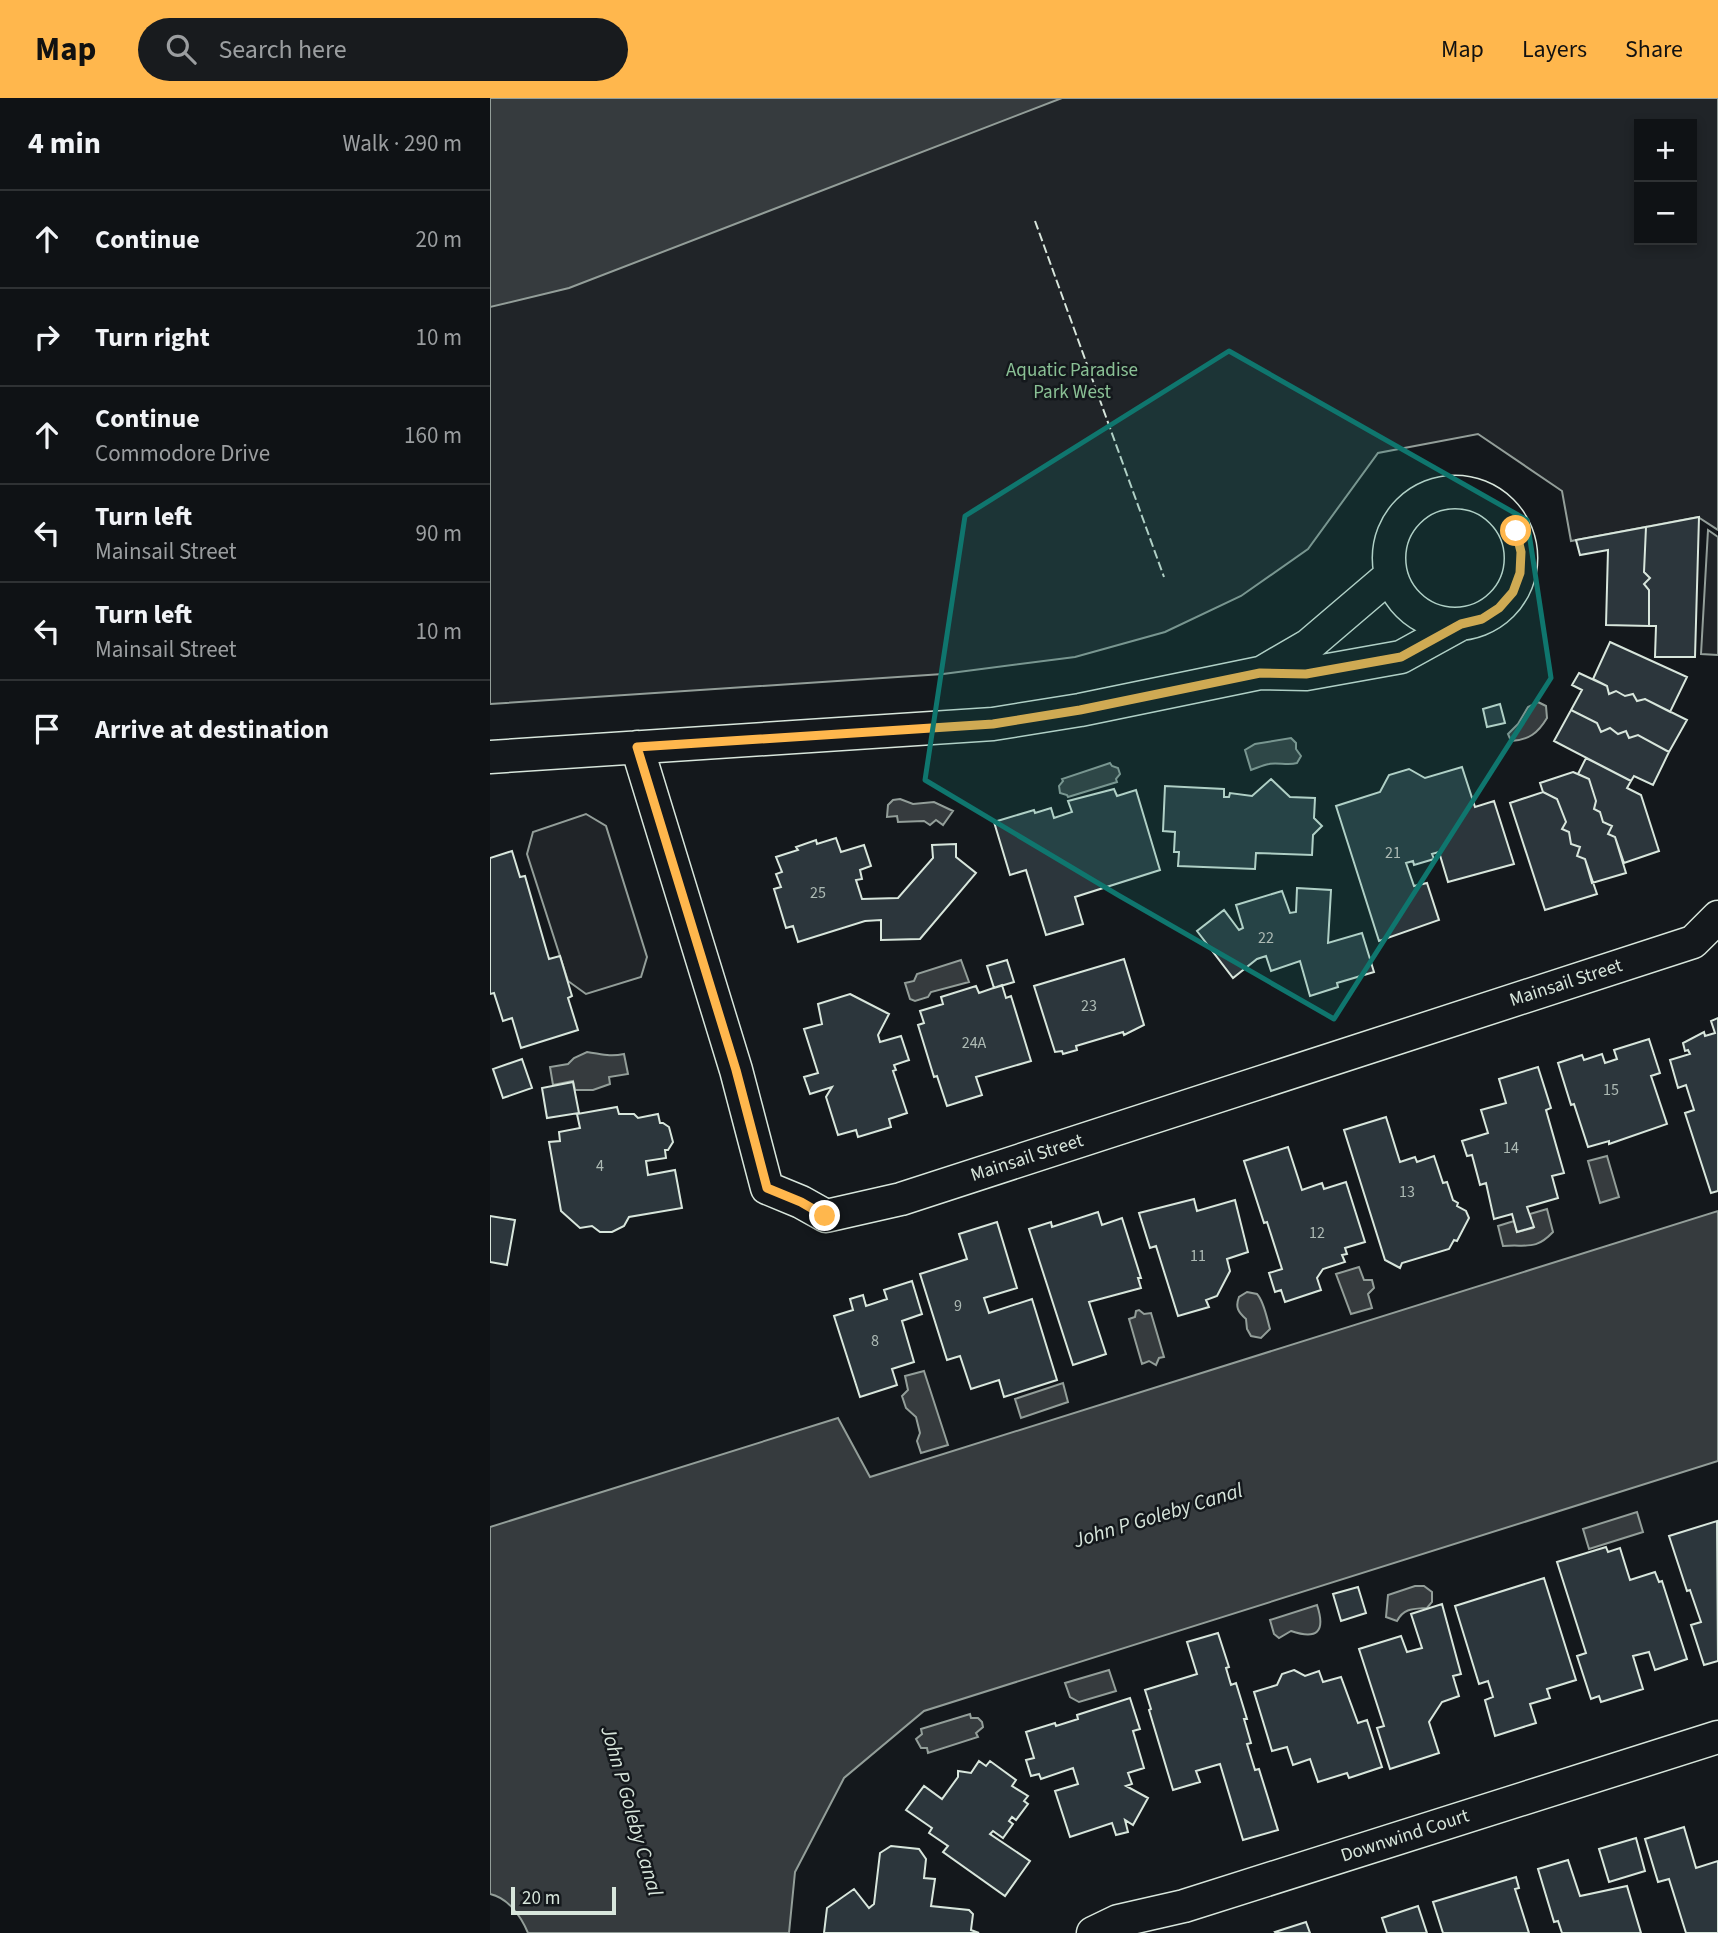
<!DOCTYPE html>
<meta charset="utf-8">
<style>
:root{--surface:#0f1215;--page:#181b1e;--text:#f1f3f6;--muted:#9b9ea0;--line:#2f3234;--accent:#ffb74d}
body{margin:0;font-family:"Source Sans 3",sans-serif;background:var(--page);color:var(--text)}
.controls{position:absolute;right:21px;top:21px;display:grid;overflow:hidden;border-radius:0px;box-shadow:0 4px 10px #0003}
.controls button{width:63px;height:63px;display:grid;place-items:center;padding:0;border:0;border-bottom:2px solid var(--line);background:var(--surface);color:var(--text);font:35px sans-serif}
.scale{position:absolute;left:21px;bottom:18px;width:105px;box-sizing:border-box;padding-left:7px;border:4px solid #d8e6dc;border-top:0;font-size:19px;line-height:24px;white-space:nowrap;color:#d8e6dc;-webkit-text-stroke:5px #14181c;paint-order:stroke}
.stop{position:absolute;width:21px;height:21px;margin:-16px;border:5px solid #ffb74d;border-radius:50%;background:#fff}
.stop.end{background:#ffb74d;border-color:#fff;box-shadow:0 2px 7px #0008}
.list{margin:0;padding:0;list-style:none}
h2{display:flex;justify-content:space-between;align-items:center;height:91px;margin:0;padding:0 28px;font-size:30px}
h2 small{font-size:23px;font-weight:400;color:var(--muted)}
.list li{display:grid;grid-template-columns:46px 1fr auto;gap:21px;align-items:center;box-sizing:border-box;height:98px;padding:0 28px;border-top:2px solid var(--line)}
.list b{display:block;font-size:26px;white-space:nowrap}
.list p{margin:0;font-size:23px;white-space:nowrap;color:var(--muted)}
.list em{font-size:23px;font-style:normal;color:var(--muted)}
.icon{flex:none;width:38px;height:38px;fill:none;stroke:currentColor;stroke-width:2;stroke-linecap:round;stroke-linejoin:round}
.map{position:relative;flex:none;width:1228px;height:1835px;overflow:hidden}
header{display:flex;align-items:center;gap:42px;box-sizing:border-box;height:98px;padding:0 35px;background:var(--accent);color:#111}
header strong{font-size:33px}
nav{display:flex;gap:38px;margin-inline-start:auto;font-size:24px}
.search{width:490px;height:63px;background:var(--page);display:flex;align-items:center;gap:18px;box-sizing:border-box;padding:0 24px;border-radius:38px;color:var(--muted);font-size:26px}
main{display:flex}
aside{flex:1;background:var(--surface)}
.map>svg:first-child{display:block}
.green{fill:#202428;stroke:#939e99;stroke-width:2;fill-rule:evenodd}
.water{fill:#363b3e;stroke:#939e99;stroke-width:2}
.building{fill:#2c363c;stroke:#d8e6dc;stroke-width:2}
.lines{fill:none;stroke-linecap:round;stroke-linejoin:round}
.minor-casing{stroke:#d8e6dc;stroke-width:35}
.minor{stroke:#14181c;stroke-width:32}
.fence{stroke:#d8e6dc;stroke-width:2;stroke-dasharray:9 3.5;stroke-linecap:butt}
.route{stroke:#ffb74d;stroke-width:9}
.marked{fill:#0f766e;fill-opacity:0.2;stroke:#0f766e;stroke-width:5;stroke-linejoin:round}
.labels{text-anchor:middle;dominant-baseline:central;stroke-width:5;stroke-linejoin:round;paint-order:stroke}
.number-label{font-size:16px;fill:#adbab4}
.park-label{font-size:19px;fill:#8ac095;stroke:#14181c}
.street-label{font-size:19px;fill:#d8e6dc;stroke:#14181c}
.water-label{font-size:21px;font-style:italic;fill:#d8e6dc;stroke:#14181c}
</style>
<header>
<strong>Map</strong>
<div class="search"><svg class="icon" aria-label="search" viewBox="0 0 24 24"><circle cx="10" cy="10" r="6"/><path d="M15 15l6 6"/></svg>Search here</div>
<nav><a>Map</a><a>Layers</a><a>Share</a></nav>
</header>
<main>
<aside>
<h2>4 min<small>Walk · 290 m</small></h2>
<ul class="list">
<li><svg class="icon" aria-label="ahead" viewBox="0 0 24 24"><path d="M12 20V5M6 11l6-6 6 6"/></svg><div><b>Continue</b></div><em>20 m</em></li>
<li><svg class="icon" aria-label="right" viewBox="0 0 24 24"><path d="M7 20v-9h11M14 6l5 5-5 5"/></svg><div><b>Turn right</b></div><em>10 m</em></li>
<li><svg class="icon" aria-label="ahead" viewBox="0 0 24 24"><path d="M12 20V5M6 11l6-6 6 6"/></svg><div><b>Continue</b><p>Commodore Drive</p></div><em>160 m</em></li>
<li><svg class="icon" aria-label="left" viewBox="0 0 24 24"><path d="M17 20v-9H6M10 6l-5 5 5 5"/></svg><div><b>Turn left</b><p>Mainsail Street</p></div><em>90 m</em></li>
<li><svg class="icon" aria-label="left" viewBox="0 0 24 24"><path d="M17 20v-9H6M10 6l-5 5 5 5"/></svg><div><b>Turn left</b><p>Mainsail Street</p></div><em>10 m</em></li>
<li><svg class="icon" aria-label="arrive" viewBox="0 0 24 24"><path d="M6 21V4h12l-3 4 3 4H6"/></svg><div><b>Arrive at destination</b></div></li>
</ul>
</aside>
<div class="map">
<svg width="1228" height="1835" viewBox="0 0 1228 1835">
<rect width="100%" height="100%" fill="#14181c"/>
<path class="green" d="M 290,0 L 1228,0 L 1228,432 L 1208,419 L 1081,443 L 1072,393 L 988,336 L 888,355 L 818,451 L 751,498 L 675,534 L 585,559 L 453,576 L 0,606 L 0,80 ZM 1149,26 L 1202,26 L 1202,142 L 1149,142 Z
M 1218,432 L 1228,439 L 1228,557 L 1211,556 Z
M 96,716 L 116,728 L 157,859 L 151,879 L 96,896 L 78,883 L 37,756 L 43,734 Z"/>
<path class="water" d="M 0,0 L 572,0 L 79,190 L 0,209 Z
M 1048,604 L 1056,608 L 1057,620 C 1048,635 1039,642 1021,643 L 1018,636 L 1028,626 L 1038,609 Z
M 801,640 L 806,645 L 806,651 L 811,658 L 807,665 C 798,668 788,664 779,666 C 773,667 767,670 761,672 L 755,652 L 765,646 Z
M 620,665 L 622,668 L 628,670 L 630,676 L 626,681 L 627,684 L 578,699 L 577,697 L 570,695 L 569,688 L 573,683 L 572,681 Z
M 410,701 L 423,706 L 444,704 L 463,713 L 453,727 L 446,722 L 440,727 L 434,723 L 408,724 L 407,718 L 397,719 L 398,707 L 403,702 Z
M 471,862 L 479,884 L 441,894 L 438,899 L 425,903 L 420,901 L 415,885 L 424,883 L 427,876 Z
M 97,954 C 112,956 119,959 134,956 L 138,976 L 119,979 L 120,986 L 103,992 L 85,992 L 83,983 L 63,987 L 60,969 L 78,966 L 84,960 Z
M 1117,1058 L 1129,1099 L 1110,1105 L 1098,1063 Z
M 1057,1111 L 1063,1134 C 1045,1153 1037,1146 1013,1148 L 1008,1128 L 1024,1123 L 1027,1134 L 1043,1130 L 1040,1116 Z
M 1228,1113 L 1228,1363 L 434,1613 L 354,1680 L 305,1774 L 299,1835 L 38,1835 C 31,1818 18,1800 0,1796 L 0,1429 L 348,1320 L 380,1379 Z
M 869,1169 L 874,1182 L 882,1182 L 884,1190 L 878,1196 L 882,1210 L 861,1216 L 846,1176 Z
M 757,1194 L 767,1196 C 774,1203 777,1221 780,1231 L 771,1240 L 761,1238 L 757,1231 L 756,1221 C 748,1214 745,1209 749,1199 Z
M 649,1212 L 654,1216 L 661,1215 L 674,1259 L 669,1260 L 666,1267 L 659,1263 L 652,1266 L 639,1221 L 645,1219 L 646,1213 Z
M 434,1273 L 458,1347 L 431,1355 L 427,1343 L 430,1335 L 426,1319 L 416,1310 L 412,1298 L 418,1292 L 415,1278 Z
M 573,1285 L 578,1304 L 531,1320 L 525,1301 Z
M 1147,1414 L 1153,1434 L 1099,1451 L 1093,1431 Z
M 925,1488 L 934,1488 L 942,1494 L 942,1504 L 937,1510 C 923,1511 914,1510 907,1523 L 896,1519 L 898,1497 Z
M 827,1507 C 836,1534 827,1542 801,1533 L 789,1540 L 784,1536 L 780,1522 Z
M 619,1572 L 626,1593 L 589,1604 L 580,1599 L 575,1585 Z
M 480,1616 L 481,1620 L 488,1620 L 492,1624 L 493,1629 L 486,1635 L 488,1639 L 438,1655 L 437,1650 L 431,1650 L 426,1641 L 432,1636 L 431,1631 Z"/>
<path class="building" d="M 1209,419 L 1205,559 L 1165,559 L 1166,528 L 1159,528 L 1159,492 L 1154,486 L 1160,480 L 1154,474 L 1156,429 Z
M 1156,429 L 1154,474 L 1160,480 L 1154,486 L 1159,492 L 1159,528 L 1116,527 L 1118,452 L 1090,457 L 1086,442 Z
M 1120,544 L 1197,579 L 1180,614 L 1155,601 L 1147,603 L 1143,596 L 1135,598 L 1126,593 L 1119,596 L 1117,588 L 1103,581 Z
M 1089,575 L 1117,588 L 1119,596 L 1126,593 L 1135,598 L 1143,596 L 1147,603 L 1155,601 L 1197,622 L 1179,654 L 1148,637 L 1139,640 L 1136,633 L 1128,636 L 1120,630 L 1111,634 L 1107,625 L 1081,612 L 1092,592 L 1082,587 Z
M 1010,606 L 1015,625 L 997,629 L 993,611 Z
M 1081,612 L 1107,625 L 1111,634 L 1120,630 L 1128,636 L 1136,633 L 1139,640 L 1148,637 L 1179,654 L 1163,687 L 1144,678 L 1141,683 L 1064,643 Z
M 1096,660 L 1141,683 L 1137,690 L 1151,697 L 1169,753 L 1134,765 L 1125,739 L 1118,736 L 1122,728 L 1113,724 L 1110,714 L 1104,711 L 1106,703 L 1099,681 L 1088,676 Z
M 972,669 L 985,709 L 1004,703 L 1024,766 L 958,784 L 949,754 L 942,756 L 944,761 L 924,767 L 923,763 L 916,765 L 924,788 L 937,785 L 949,822 L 889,843 L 846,708 L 890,694 L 899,677 L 919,671 L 935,680 Z
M 1083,674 L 1099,681 L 1106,703 L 1104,711 L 1110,714 L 1113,724 L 1122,728 L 1118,736 L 1125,739 L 1136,775 L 1102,785 L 1095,761 L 1087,758 L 1090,749 L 1081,746 L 1079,734 L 1072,731 L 1076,724 L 1067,701 L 1053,694 L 1050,685 Z
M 781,681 L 800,699 L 825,700 L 824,720 L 832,728 L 823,737 L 822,757 L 766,755 L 765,771 L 688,768 L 689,754 L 684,754 L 685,734 L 673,733 L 675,688 L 734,691 L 734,699 L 739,699 L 740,695 L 762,698 Z
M 624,691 L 627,698 L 646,692 L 670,772 L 585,799 L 593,826 L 556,837 L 536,772 L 520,777 L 504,724 L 544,712 L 545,715 L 561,710 L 564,720 L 582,714 L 578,703 Z
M 1053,694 L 1067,701 L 1076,724 L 1072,731 L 1079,734 L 1081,746 L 1090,749 L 1087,758 L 1095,761 L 1107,796 L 1055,812 L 1020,705 Z
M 346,740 L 351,754 L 374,747 L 381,768 L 370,772 L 372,781 L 366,782 L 372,801 L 408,800 L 443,760 L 442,747 L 466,746 L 466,759 L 486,775 L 430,841 L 391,842 L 391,822 L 375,823 L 308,844 L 303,828 L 296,830 L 284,791 L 291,789 L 286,776 L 292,774 L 286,759 L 308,752 L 306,749 L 326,742 L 327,746 Z
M 22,753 L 30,779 L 35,778 L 59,861 L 70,858 L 82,898 L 78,900 L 88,932 L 31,950 L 22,920 L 13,923 L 4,895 L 0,896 L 0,760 Z
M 807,790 L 841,792 L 838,845 L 872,835 L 884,874 L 847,885 L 848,889 L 820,898 L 810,863 L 781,873 L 776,858 L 767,861 L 743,880 L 707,833 L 734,812 L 749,832 L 753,830 L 746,807 L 792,793 L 800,815 L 806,814 Z
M 634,861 L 654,927 L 634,937 L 633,934 L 586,948 L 587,952 L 573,956 L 572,953 L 565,954 L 544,888 Z
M 517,862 L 524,884 L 504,890 L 497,868 Z
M 512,887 L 516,900 L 521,898 L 541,963 L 486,979 L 492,997 L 457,1008 L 447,978 L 444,979 L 428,927 L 434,925 L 430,913 L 453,906 L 451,899 L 486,888 L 489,895 Z
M 360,896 L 399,916 L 388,937 L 390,944 L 411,938 L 419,962 L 404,967 L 406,972 L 403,973 L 417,1015 L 399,1021 L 401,1029 L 368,1039 L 366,1032 L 348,1037 L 336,999 L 342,989 L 320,996 L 314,979 L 328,975 L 314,931 L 332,926 L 328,906 Z
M 1228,920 L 1228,1093 L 1221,1095 L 1195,1015 L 1204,1012 L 1196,987 L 1188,990 L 1180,962 L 1200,956 L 1198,952 L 1195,953 L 1193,945 L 1214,934 L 1215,938 L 1225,935 L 1221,923 Z
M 1159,941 L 1170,975 L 1161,978 L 1177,1026 L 1119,1046 L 1119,1043 L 1098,1049 L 1084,1006 L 1081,1007 L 1068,965 L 1092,957 L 1094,962 L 1112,956 L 1115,965 L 1127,961 L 1124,952 Z
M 32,961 L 42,990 L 13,1000 L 3,971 Z
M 1048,969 L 1061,1010 L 1056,1012 L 1074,1075 L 1062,1078 L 1068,1100 L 1037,1109 L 1044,1129 L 1027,1134 L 1022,1116 L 1004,1121 L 996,1085 L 990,1087 L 982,1057 L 977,1058 L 972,1043 L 998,1035 L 991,1012 L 1016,1005 L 1009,981 Z
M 83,984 L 89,1015 L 57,1020 L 52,990 Z
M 127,1009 L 129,1016 L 144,1016 L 148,1020 L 168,1016 L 170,1025 L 173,1025 L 179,1029 L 183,1044 L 178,1052 L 175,1052 L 176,1060 L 156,1063 L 158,1077 L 185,1072 L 192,1110 L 139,1119 L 134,1128 L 122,1134 L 110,1134 L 102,1128 L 90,1130 L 71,1113 L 59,1044 L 70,1043 L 69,1034 L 90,1030 L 87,1016 Z
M 896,1019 L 910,1064 L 925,1059 L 927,1064 L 944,1058 L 953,1085 L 957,1084 L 963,1102 L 968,1105 L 967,1108 L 976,1113 L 979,1120 L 967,1143 L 964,1142 L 959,1151 L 912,1165 L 910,1170 L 895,1162 L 854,1032 Z
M 798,1049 L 812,1092 L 832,1085 L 834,1091 L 856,1084 L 875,1144 L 855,1150 L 857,1156 L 852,1157 L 855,1164 L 833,1171 L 827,1180 L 831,1192 L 795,1204 L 791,1192 L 785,1194 L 779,1175 L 792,1171 L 777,1124 L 774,1125 L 754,1063 Z
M 704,1101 L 707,1113 L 745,1102 L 758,1154 L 737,1161 L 740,1173 L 727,1198 L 716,1202 L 719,1209 L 688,1218 L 666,1148 L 660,1150 L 649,1115 Z
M 608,1114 L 612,1127 L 632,1120 L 651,1180 L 648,1180 L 651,1190 L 599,1204 L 616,1256 L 583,1267 L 539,1131 L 561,1124 L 562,1129 Z
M 0,1118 L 25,1122 L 17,1167 L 0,1164 Z
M 507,1124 L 527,1190 L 494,1200 L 499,1215 L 542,1201 L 567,1282 L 514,1299 L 509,1282 L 481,1291 L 470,1258 L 457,1262 L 430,1176 L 477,1161 L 469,1136 Z
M 422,1183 L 432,1216 L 412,1223 L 424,1264 L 402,1271 L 407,1287 L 370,1299 L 344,1218 L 363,1212 L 360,1201 L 373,1197 L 376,1208 L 397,1201 L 394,1192 Z
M 1227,1423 L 1228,1563 L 1214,1567 L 1201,1527 L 1211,1524 L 1200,1492 L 1197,1493 L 1179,1438 Z
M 1116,1449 L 1118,1454 L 1130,1450 L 1140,1482 L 1165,1474 L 1169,1484 L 1172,1483 L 1197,1561 L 1165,1572 L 1159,1554 L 1143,1558 L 1153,1591 L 1111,1604 L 1109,1598 L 1101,1601 L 1087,1558 L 1096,1555 L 1067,1464 Z
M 1054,1480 L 1086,1582 L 1057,1591 L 1060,1600 L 1040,1606 L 1046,1625 L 1005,1638 L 995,1602 L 1003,1599 L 998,1583 L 989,1586 L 965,1508 Z
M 868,1489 L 876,1515 L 851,1523 L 843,1496 Z
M 952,1506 L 971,1576 L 963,1578 L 969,1598 L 952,1604 L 939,1624 L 949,1655 L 900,1671 L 887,1630 L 894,1628 L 869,1551 L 911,1538 L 917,1554 L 932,1550 L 921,1516 Z
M 728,1535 L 739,1569 L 736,1570 L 741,1587 L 746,1585 L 757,1621 L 754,1621 L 761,1645 L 757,1646 L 765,1672 L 769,1671 L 788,1732 L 753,1742 L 730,1666 L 706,1673 L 710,1684 L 683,1692 L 659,1612 L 661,1611 L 655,1592 L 707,1576 L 697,1544 Z
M 804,1572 L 815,1578 L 829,1573 L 833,1584 L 851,1579 L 868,1625 L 877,1622 L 892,1669 L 859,1680 L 857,1675 L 828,1684 L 820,1661 L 803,1667 L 797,1649 L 782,1653 L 764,1594 L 787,1587 L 792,1576 Z
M 640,1600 L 650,1631 L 643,1633 L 654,1670 L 638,1675 L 642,1686 L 636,1688 L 658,1700 L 643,1727 L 635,1722 L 638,1734 L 626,1737 L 622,1725 L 580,1739 L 565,1693 L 588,1686 L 583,1670 L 551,1681 L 549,1676 L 541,1678 L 536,1662 L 544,1660 L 536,1634 L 565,1625 L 566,1628 L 588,1621 L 587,1617 Z
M 489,1663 L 496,1668 L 500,1663 L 526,1682 L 522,1688 L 538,1698 L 534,1703 L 538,1706 L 526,1722 L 522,1719 L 519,1723 L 523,1726 L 513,1740 L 503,1733 L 500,1736 L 540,1763 L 515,1798 L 453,1754 L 458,1748 L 439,1735 L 442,1730 L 416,1712 L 434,1688 L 452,1701 L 468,1679 L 468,1673 L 481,1675 Z
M 1194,1729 L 1206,1770 L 1228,1763 L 1228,1835 L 1196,1835 L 1179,1781 L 1168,1784 L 1155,1741 Z
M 1146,1740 L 1155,1773 L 1119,1784 L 1109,1751 Z
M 401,1748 L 429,1751 L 436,1761 L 434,1780 L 445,1781 L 441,1808 L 479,1812 L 483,1816 L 481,1832 L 489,1835 L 334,1835 L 337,1810 L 364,1791 L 379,1810 L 384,1806 L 390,1755 Z
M 1078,1762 L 1090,1798 L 1137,1788 L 1151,1835 L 1072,1835 L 1068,1823 L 1064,1824 L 1048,1771 Z
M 1026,1779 L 1029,1790 L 1025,1791 L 1039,1835 L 953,1835 L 943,1804 Z
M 928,1808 L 937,1835 L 897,1835 L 892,1820 Z
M 816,1824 L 820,1835 L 786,1835 L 785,1834 Z"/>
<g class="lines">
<g class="minor-casing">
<path id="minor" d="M899 460a66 66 0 1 1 132 0a66 66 0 1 1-132 0Z
M 771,575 L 819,547 L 901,477
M 147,649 L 246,972 L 277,1090 L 311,1104 L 336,1118 L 411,1101 L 1203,844 L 1228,819
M 0,659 L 503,626 L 590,612 L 770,575 L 816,576 L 911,559 L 971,526
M 603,1835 L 628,1823 L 694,1808 L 1228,1639"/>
</g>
<use href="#minor" class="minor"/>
<path class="fence" d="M 545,123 L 674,479"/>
</g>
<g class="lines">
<path class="route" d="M 335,1118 L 311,1104 L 277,1090 L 246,972 L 147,649 L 503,626 L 590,612 L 770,575 L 816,576 L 911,559 L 971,526 L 992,521 L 1009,510 L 1023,494 L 1030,475 L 1031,454 L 1026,433"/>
</g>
<path class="marked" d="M 739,253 L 1037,422 L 1061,580 L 844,921 L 628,797 L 435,682 L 475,418 Z"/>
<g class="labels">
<g class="number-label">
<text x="903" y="755">21</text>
<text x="328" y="795">25</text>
<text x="776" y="840">22</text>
<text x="599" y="908">23</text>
<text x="484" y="945">24A</text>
<text x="1121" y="992">15</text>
<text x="1021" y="1050">14</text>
<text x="110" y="1068">4</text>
<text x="917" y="1094">13</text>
<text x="827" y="1135">12</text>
<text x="708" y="1158">11</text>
<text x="468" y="1208">9</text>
<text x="385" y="1243">8</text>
</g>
<g class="park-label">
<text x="582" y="272">Aquatic Paradise<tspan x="582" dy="22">Park West</tspan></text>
</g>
<g class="street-label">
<text transform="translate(1076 885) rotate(-18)">Mainsail Street</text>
<text transform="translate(537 1060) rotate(-18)">Mainsail Street</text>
<text transform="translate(915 1738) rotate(-18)">Downwind Court</text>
</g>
<g class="water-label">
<text transform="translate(668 1417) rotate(-17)">John P Goleby Canal</text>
<text transform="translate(142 1713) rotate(74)">John P Goleby Canal</text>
</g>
</g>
</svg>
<div class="controls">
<button>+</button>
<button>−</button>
</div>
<div class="scale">20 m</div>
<div class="stop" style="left:1026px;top:433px"></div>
<div class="stop end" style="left:335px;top:1118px"></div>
</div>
</main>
